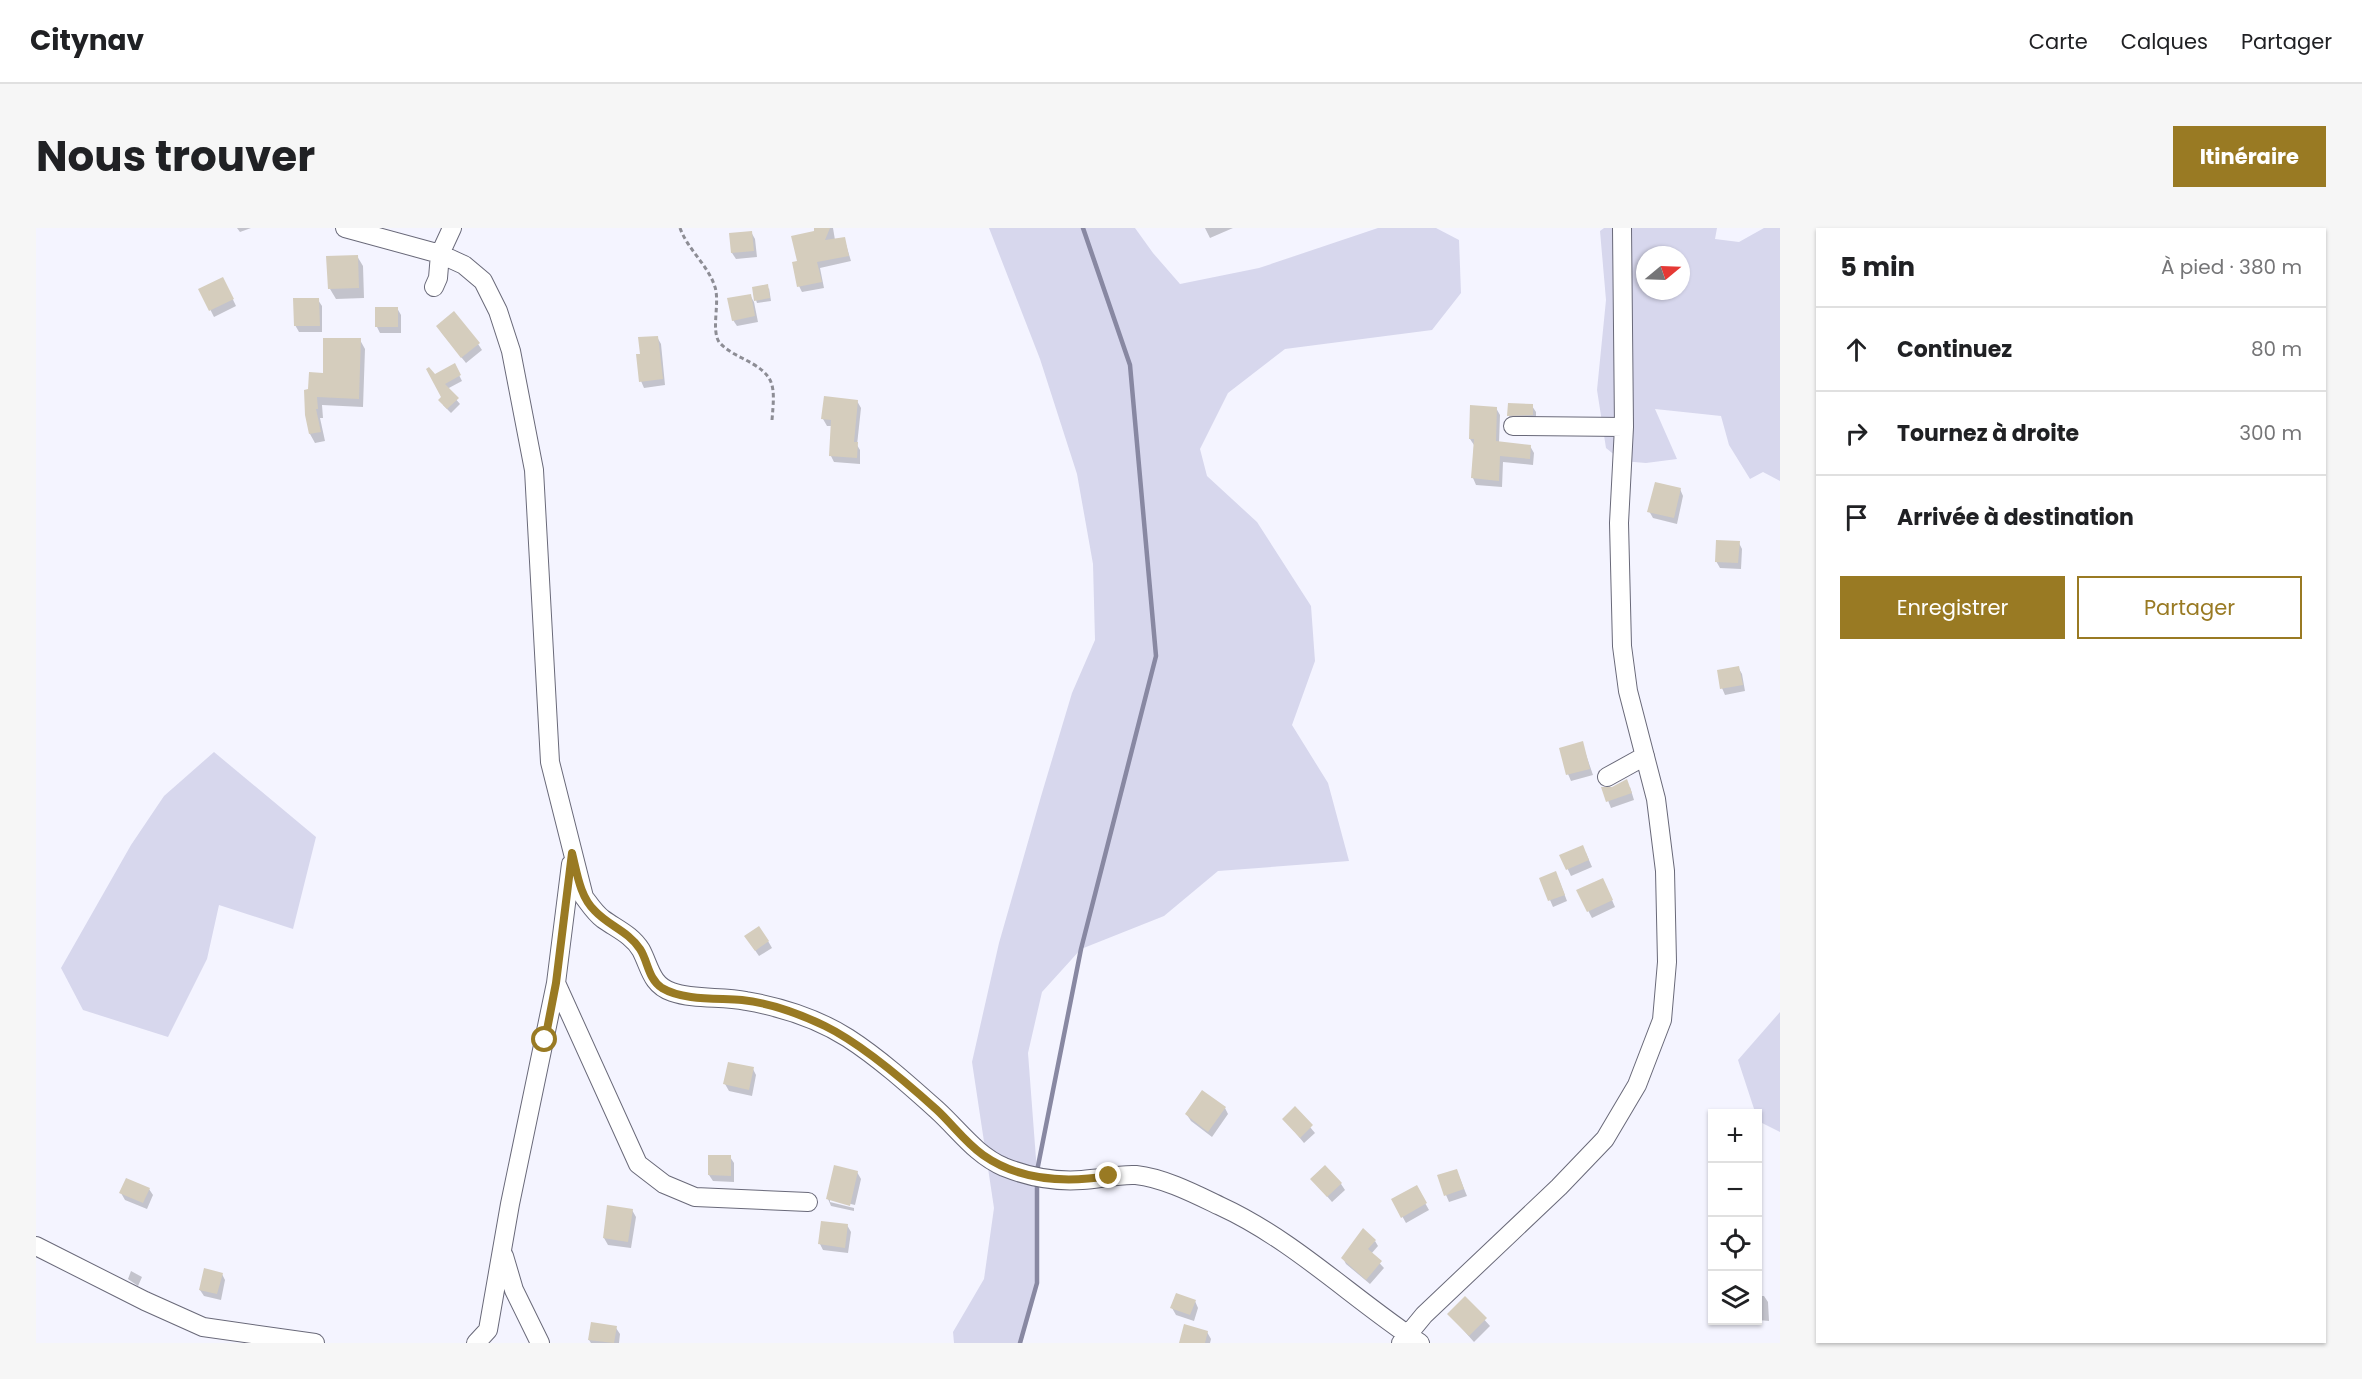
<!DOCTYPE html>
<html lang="fr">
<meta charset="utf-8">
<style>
:root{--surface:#fff;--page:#f6f6f6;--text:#202124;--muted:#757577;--line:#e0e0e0;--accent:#997a23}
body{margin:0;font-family:Poppins,sans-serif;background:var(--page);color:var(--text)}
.controls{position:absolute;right:18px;bottom:18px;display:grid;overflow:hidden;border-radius:0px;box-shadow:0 2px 4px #0004}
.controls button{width:54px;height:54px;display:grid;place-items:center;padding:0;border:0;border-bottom:2px solid var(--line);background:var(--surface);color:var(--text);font:30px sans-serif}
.compass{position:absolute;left:1600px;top:18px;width:54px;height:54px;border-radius:50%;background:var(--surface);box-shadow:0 2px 4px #0004;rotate:71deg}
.stop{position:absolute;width:18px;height:18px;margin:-14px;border:4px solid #997a23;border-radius:50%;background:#fff}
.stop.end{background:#997a23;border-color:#fff;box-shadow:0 2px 6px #0008}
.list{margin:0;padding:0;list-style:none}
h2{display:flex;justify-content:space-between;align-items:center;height:78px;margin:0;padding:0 24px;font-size:26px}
h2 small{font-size:20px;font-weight:400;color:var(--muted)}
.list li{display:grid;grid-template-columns:39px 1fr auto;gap:18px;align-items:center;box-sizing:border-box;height:84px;padding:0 24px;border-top:2px solid var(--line)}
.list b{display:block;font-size:22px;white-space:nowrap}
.list em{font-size:20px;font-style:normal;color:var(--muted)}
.actions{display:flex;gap:12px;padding:18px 24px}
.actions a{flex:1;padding:14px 0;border:2px solid var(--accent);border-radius:0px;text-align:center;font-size:21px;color:var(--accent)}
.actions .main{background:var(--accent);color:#fff}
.icon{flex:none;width:33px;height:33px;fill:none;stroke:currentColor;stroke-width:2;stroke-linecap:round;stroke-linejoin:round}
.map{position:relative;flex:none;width:1744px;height:1115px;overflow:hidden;border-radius:0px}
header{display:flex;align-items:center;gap:36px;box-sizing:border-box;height:84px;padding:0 30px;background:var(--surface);border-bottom:2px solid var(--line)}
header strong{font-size:28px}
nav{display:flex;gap:33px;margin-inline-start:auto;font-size:21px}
.intro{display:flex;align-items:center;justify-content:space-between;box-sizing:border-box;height:144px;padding:0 36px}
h1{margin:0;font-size:42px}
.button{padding:15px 27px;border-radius:0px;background:var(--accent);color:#fff;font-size:21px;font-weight:700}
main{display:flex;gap:36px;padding:0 36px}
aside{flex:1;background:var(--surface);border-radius:0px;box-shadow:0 2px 4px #0004}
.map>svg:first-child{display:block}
.green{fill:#d7d7ed;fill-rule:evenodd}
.shadow{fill:#0003}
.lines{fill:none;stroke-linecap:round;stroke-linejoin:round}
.stream{stroke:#8888a2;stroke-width:4.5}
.building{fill:#d5cdbd}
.minor-casing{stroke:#696979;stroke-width:20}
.path{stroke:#8d8d95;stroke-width:3;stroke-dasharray:4.5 3;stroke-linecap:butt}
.minor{stroke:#fff;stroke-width:18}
.route{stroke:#997a23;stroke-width:8}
</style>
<header>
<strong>Citynav</strong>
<nav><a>Carte</a><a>Calques</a><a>Partager</a></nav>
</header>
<div class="intro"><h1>Nous trouver</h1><a class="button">Itinéraire</a></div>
<main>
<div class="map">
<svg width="1744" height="1115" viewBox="0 0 1744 1115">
<rect width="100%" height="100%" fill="#f4f4ff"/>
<path class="green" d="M 953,0 L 1099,0 L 1117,25 L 1144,56 L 1223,40 L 1342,0 L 1400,0 L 1423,12 L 1425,65 L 1396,102 L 1249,121 L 1192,165 L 1164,221 L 1171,248 L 1221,294 L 1275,378 L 1279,433 L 1256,497 L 1292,555 L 1313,633 L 1182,643 L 1128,688 L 1045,721 L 1006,764 L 992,825 L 1001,944 L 1001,1055 L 984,1115 L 918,1115 L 917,1104 L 948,1051 L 958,980 L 936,834 L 963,715 L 1006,565 L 1036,465 L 1059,412 L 1057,336 L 1041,246 L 1004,131 Z
M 1568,0 L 1681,0 L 1679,11 L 1703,14 L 1728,0 L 1744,0 L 1744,253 L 1727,244 L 1714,251 L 1693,217 L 1685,188 L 1619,181 L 1641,231 L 1610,235 L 1586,233 L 1570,220 L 1561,162 L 1570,72 L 1564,3 ZM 1609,27 L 1645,27 L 1645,63 L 1609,63 Z
M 178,524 L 280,609 L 257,701 L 183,677 L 171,731 L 132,809 L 47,782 L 25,740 L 95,617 L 128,568 Z
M 1744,784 L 1744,904 L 1722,893 L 1702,832 Z"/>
<path class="shadow" d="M 201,0 L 215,0 L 204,4 Z
M 779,0 L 797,0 L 799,12 L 808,10 L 815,33 L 784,40 L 788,60 L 766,64 L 763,58 L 762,34 L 780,4 Z
M 1169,0 L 1197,0 L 1174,10 Z
M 715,4 L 719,11 L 721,29 L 700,31 L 696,25 L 695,6 Z
M 321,28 L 327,38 L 328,70 L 300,71 L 294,61 Z
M 190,57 L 200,78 L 178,89 L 164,61 Z
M 733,60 L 735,73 L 721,75 L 720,72 Z
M 714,67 L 718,74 L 722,94 L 701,98 L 697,92 Z
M 282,72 L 286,78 L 286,104 L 263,104 L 259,97 Z
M 361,80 L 365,87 L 365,105 L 344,105 L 341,99 Z
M 405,104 L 442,116 L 446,122 L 430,135 Z
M 621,109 L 625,116 L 629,157 L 608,160 L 605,153 L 606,127 Z
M 324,112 L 329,121 L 327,179 L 286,177 L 287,190 L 284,190 L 289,213 L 279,215 L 274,206 L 270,187 L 288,146 Z
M 418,137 L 426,153 L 411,161 L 424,176 L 415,185 L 407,177 L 407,169 L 399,148 Z
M 821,173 L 825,180 L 821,217 L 824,222 L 824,236 L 798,234 L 795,228 L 796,198 L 791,198 L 787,191 Z
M 1496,178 L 1500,184 L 1500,193 L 1477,194 L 1473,188 Z
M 1460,180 L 1464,187 L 1463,215 L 1494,218 L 1498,225 L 1497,237 L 1467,234 L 1466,259 L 1440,257 L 1437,250 L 1438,217 L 1434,211 Z
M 1644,261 L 1647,268 L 1641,296 L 1617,290 L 1613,283 Z
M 1703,315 L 1706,321 L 1705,341 L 1684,340 L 1680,333 Z
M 1702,439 L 1706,446 L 1709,463 L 1689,467 L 1686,460 Z
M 1546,515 L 1557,547 L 1535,553 L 1532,546 Z
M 1594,559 L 1598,572 L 1575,580 L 1567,560 Z
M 1550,625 L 1556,639 L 1535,648 L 1525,627 Z
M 1505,651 L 1523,652 L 1531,673 L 1517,679 Z
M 1570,658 L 1579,679 L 1556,690 L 1542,663 Z
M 732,713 L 736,720 L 723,728 L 714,715 Z
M 717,841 L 720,847 L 716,868 L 693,863 L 689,856 Z
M 1189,880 L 1192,886 L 1176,909 L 1155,893 L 1151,887 Z
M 1259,881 L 1279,905 L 1268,915 L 1248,891 Z
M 694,929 L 698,935 L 698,954 L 677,953 L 673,947 Z
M 1421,943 L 1431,968 L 1413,974 L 1410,967 Z
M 821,944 L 825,951 L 819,977 L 794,971 L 794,974 L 818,980 L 818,983 L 795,978 L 792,971 Z
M 1276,951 L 1305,956 L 1309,962 L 1296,974 Z
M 1380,959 L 1393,982 L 1370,995 L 1357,972 Z
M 113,961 L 117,967 L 111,981 L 89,972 L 85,965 Z
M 596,982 L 600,989 L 595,1020 L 572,1017 L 568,1010 Z
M 811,997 L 815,1004 L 812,1025 L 787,1022 L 784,1016 Z
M 1339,1013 L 1342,1018 L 1335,1026 L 1348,1040 L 1334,1056 L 1310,1036 L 1307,1030 Z
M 95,1043 L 106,1049 L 102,1058 L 92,1051 Z
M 186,1046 L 189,1052 L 185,1072 L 168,1068 L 164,1062 Z
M 1722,1068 L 1728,1068 L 1732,1074 L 1733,1093 L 1722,1092 Z
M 1429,1070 L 1454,1098 L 1438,1114 L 1413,1086 Z
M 1159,1073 L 1162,1080 L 1158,1093 L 1140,1087 L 1136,1080 Z
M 580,1100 L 584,1106 L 583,1115 L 555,1115 L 553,1112 Z
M 1171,1104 L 1175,1111 L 1174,1115 L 1145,1115 Z"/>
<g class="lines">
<path class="stream" d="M 1001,943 L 1045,721 L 1120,428 L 1094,137 L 1047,0
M 984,1115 L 1001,1055 L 1001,952"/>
</g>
<path class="building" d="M 778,0 L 794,0 L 789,12 L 809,9 L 813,28 L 781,34 L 786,54 L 761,59 L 756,34 L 761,33 L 755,8 L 778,3 Z
M 716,3 L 718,23 L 695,25 L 693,5 Z
M 322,27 L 323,60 L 292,61 L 290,28 Z
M 187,49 L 198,71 L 173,83 L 162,61 Z
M 732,56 L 734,70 L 718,73 L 716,59 Z
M 715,66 L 719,88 L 696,93 L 691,70 Z
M 257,70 L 283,70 L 284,98 L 258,98 Z
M 339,79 L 362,79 L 362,99 L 339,99 Z
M 418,83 L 444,115 L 425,130 L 400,98 Z
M 622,108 L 627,151 L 603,154 L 600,126 L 604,126 L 602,109 Z
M 287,110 L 325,110 L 323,171 L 281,169 L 282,181 L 280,181 L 285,204 L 273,206 L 269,187 L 268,162 L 272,161 L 273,144 L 287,145 Z
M 419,135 L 425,147 L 409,156 L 423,170 L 411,181 L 402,172 L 405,169 L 390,141 L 393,139 L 399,146 Z
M 788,168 L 822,172 L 818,214 L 822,214 L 821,230 L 793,228 L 795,192 L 785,191 Z
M 1472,175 L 1497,176 L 1497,187 L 1471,188 Z
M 1434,177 L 1461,179 L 1460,213 L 1495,217 L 1494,231 L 1464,228 L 1463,253 L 1435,250 L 1438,211 L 1433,211 Z
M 1619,254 L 1645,260 L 1638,290 L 1611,284 Z
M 1680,312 L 1704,313 L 1702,335 L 1679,334 Z
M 1703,438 L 1707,457 L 1684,461 L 1681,442 Z
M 1547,513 L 1554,541 L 1530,547 L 1523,520 Z
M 1591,551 L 1596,565 L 1570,574 L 1565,559 L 1576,559 Z
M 1547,617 L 1553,632 L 1530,642 L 1523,627 Z
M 1520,643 L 1529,667 L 1512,673 L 1503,650 Z
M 1567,650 L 1577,672 L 1551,684 L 1540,662 Z
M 723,698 L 733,713 L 719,723 L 708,708 Z
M 692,834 L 718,839 L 713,862 L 687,856 Z
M 1166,862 L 1190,879 L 1172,904 L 1149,886 Z
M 1259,878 L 1277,897 L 1264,910 L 1246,891 Z
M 672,927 L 695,927 L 695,948 L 672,947 Z
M 798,937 L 822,943 L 814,978 L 790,971 Z
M 1289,937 L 1306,955 L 1291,969 L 1274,951 Z
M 1421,941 L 1428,961 L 1408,968 L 1401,947 Z
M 90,950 L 114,960 L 107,975 L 83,965 Z
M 1381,957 L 1391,975 L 1365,990 L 1355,971 Z
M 571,977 L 597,981 L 592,1014 L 567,1010 Z
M 785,993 L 812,996 L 809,1020 L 782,1016 Z
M 1327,1000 L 1340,1012 L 1332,1021 L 1346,1033 L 1330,1052 L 1305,1030 Z
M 168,1040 L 187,1045 L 181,1066 L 163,1062 Z
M 1140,1065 L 1160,1072 L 1154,1087 L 1134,1080 Z
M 1429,1068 L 1451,1090 L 1433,1108 L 1411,1086 Z
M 555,1094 L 581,1098 L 578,1115 L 552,1112 Z
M 1148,1096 L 1172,1103 L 1169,1115 L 1143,1115 Z"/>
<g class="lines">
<g class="minor-casing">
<path id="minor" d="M 309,0 L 404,26 L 428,37 L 447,53 L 462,83 L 475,123 L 498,242 L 514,534 L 548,669 C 554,677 559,685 567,691 C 581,701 596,707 605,722 C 614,739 615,757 636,764 C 659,772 686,768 710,773 C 745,779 782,791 812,810 C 843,830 873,857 901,882 C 923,902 940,927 968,939 C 993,949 1019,954 1046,952 C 1064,951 1082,946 1100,947 C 1128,950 1159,966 1184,978 C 1258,1012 1317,1071 1384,1115
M 398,59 L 402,50 L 404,26 L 416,0
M 1477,198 L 1588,199
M 1571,549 L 1609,528
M 520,755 L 602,936 L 628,956 L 659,969 L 772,974
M 0,1018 L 109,1073 L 167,1099 L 279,1115
M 468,1028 L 478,1062 L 504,1115
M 440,1115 L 452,1102 L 474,976 L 520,755 L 535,636
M 1365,1115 L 1388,1087 L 1523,959 L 1569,911 L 1601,857 L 1626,792 L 1631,734 L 1629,643 L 1620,571 L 1592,463 L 1586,418 L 1583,295 L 1588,199 L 1586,0"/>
</g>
<path class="path" d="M 644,0 C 652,22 672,37 679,59 C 684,75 675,101 683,114 C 689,121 698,126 706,130 C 740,147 739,156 736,192"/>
<use href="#minor" class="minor"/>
</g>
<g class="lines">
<path class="route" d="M 509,812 L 520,755 L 536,625 C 541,645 544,669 559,683 C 573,698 592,703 604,721 C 612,733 612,751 626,760 C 648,773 682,770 706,772 C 734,775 764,786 789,798 C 826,816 870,854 901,882 C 917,897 929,914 947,927 C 984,953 1029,955 1073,948"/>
</g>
</svg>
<div class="controls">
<button>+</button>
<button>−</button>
<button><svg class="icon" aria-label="locate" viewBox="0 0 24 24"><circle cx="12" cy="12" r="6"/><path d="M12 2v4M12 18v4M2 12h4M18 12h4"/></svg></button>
<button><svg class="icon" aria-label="layers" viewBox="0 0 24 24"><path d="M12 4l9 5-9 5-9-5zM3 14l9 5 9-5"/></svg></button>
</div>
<svg class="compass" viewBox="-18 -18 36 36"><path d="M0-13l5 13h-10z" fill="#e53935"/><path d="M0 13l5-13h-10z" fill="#757577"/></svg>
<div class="stop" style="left:509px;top:812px"></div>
<div class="stop end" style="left:1073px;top:948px"></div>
</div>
<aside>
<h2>5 min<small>À pied · 380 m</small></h2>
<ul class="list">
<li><svg class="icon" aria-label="ahead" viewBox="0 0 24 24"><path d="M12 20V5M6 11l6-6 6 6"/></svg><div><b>Continuez</b></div><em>80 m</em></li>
<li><svg class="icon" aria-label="right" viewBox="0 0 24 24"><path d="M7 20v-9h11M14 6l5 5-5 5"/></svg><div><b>Tournez à droite</b></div><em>300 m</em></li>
<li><svg class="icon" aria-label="arrive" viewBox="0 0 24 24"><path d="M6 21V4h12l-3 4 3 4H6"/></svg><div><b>Arrivée à destination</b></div></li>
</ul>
<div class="actions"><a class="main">Enregistrer</a><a>Partager</a></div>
</aside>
</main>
